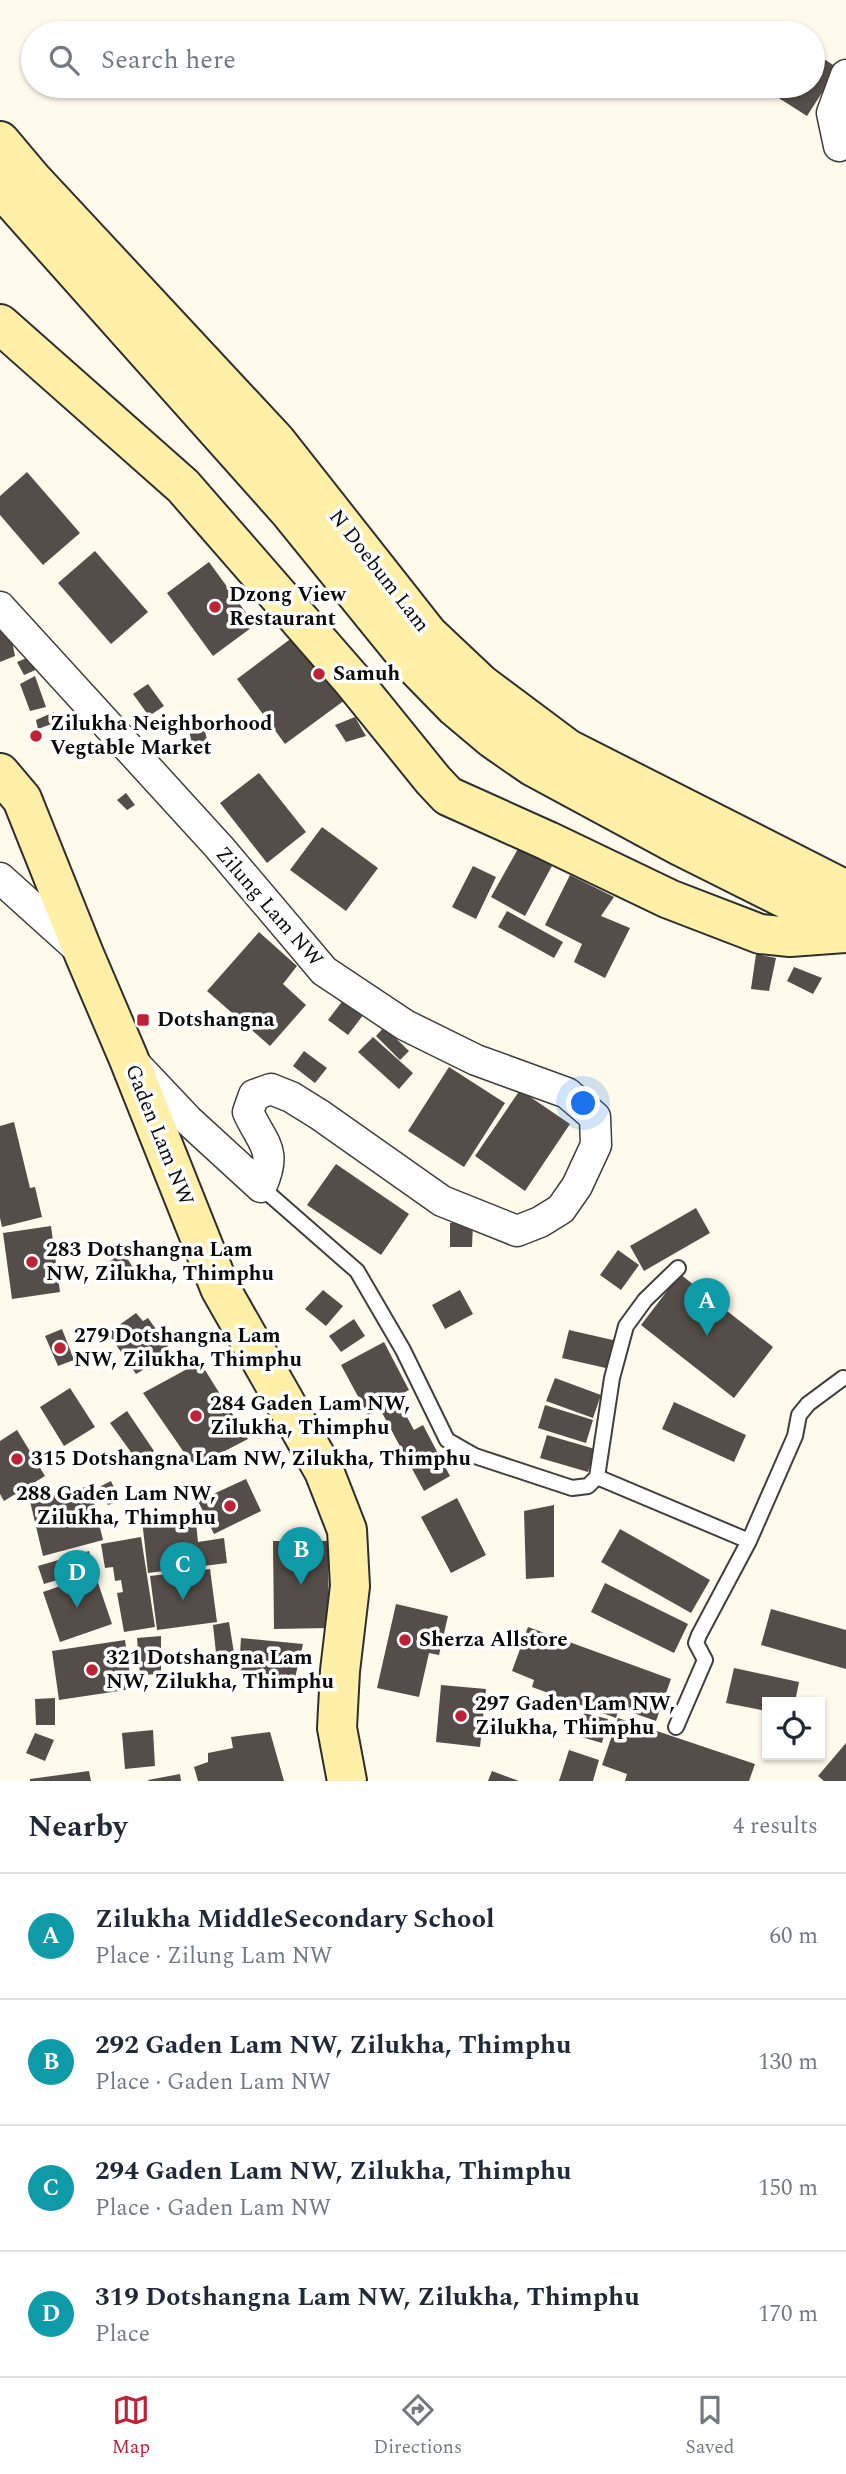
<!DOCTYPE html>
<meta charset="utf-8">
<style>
:root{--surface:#fff;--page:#f6f6f7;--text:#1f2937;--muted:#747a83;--line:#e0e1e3;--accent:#be2236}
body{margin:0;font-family:Spectral,serif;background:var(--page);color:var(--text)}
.controls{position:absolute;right:21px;bottom:21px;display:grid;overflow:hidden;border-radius:0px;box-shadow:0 2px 5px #0004}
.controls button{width:63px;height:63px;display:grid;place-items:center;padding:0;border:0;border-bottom:2px solid var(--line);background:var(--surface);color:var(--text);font:35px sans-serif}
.you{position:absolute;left:584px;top:1104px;width:24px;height:24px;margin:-18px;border:5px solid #fff;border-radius:50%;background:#1a73e8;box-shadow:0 0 0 10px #1a73e833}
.badge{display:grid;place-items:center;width:46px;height:46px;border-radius:50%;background:var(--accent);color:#fff;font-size:23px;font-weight:700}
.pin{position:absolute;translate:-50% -58px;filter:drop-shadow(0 2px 4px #0008)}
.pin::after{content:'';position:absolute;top:37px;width:24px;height:21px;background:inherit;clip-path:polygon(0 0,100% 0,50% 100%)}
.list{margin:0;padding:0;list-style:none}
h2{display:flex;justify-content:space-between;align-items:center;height:91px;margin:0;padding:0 28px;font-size:30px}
h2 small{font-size:23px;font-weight:400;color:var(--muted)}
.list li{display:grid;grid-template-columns:46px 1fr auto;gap:21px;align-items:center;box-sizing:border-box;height:126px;padding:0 28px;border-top:2px solid var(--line)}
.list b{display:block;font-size:26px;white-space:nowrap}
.list p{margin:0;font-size:23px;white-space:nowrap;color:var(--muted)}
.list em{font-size:23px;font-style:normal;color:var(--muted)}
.icon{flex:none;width:38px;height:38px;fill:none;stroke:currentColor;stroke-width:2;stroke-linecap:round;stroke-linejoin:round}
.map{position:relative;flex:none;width:846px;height:1781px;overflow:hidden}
.search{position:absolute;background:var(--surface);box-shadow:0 2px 5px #0004;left:21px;right:21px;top:21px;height:77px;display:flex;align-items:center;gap:18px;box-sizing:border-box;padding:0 24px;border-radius:38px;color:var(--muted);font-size:26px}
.sheet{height:595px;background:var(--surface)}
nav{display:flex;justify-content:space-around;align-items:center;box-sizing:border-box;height:98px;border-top:2px solid var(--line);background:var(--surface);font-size:19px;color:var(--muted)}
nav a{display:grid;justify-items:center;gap:4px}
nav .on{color:var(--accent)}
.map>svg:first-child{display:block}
.building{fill:#554d49}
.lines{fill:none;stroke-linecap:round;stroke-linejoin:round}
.lane-casing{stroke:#3f3f3f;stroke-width:18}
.street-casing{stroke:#3f3f3f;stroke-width:33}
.secondary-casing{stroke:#2e2e2e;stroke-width:42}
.lane{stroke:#fff;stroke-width:14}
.street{stroke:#fff;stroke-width:30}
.secondary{stroke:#ffefa7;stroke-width:38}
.poi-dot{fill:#be2236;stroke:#fff;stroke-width:2.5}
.labels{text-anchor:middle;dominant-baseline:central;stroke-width:7;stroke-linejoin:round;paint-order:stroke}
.street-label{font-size:21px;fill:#0c0c0c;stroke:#fff}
.poi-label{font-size:21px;font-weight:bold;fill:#0c0c0c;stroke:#fff;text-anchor:start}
</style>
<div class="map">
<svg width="846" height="1781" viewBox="0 0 846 1781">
<rect width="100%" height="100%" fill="#fffaec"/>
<path class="building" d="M 813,52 L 838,68 L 807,116 L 774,95 L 780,86 L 813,86 Z
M 27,472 L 80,533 L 43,565 L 0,515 L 0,496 Z
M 95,551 L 148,612 L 111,644 L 58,583 Z
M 209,562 L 255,625 L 213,656 L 167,593 Z
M 9,626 L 15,656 L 0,662 L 0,629 Z
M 301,631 L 349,697 L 285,744 L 237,679 Z
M 36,654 L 40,668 L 24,675 L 17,662 Z
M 35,676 L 46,707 L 30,711 L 20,684 Z
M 148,684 L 164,706 L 149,716 L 133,694 Z
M 54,712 L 57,722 L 38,729 L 36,720 Z
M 355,717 L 366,736 L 346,742 L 335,725 Z
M 202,719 L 208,744 L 193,747 L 187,723 Z
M 259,773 L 306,832 L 267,863 L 220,803 Z
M 126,793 L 135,805 L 127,810 L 117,800 Z
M 322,827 L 378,868 L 346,911 L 290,870 Z
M 519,847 L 552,866 L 525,916 L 491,897 Z
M 473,866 L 496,877 L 476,919 L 452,907 Z
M 570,875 L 614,897 L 601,916 L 630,928 L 605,978 L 574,962 L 582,944 L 545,925 Z
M 507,911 L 563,942 L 554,958 L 498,927 Z
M 259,932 L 297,966 L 283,984 L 306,1005 L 270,1046 L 207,991 Z
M 756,954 L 776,958 L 769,991 L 751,989 Z
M 794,967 L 822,978 L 813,994 L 787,981 Z
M 347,995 L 367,1010 L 348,1035 L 328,1020 Z
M 384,1027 L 409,1051 L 400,1060 L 376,1036 Z
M 373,1037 L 413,1073 L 399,1089 L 358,1052 Z
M 304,1051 L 327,1068 L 315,1083 L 293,1066 Z
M 449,1067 L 505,1103 L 464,1167 L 408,1131 Z
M 520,1090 L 570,1124 L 525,1191 L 475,1156 Z
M 14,1122 L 30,1188 L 35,1187 L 42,1217 L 2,1227 L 0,1218 L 0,1126 Z
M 336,1164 L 409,1214 L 381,1255 L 307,1205 Z
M 696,1208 L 710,1233 L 644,1271 L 630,1246 Z
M 450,1223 L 473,1223 L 472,1247 L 450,1247 Z
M 51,1226 L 60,1292 L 12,1299 L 3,1233 Z
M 618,1250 L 639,1265 L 621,1290 L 600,1275 Z
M 123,1252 L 134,1269 L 120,1278 L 109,1262 Z
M 680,1274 L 773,1347 L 734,1398 L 641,1325 Z
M 323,1290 L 343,1306 L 326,1326 L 305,1309 Z
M 460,1290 L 473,1314 L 445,1329 L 432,1305 Z
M 136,1313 L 143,1321 L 148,1318 L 173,1353 L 150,1370 L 148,1367 L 136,1374 L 108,1333 Z
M 354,1319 L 365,1336 L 341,1352 L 329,1336 Z
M 62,1329 L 74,1360 L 58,1366 L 45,1336 Z
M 569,1330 L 617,1341 L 610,1369 L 562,1358 Z
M 384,1342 L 409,1390 L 396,1397 L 414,1430 L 423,1425 L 450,1476 L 424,1491 L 380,1409 L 368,1415 L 341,1365 Z
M 200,1362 L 248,1439 L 194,1467 L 143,1393 Z
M 555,1378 L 601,1395 L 593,1418 L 546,1401 Z
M 70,1388 L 95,1427 L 64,1446 L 40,1407 Z
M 674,1402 L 746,1435 L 734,1462 L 662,1429 Z
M 545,1405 L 593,1420 L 586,1443 L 538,1428 Z
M 127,1411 L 154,1451 L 138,1462 L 110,1423 Z
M 17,1430 L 45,1476 L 4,1501 L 0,1494 L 0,1441 Z
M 547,1435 L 595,1449 L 588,1472 L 540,1458 Z
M 246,1479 L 261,1511 L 214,1534 L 198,1501 Z
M 111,1481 L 120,1501 L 108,1505 L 99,1487 Z
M 90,1486 L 103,1540 L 43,1556 L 30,1501 Z
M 457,1498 L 486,1555 L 451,1573 L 421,1517 Z
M 554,1505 L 554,1577 L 526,1579 L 524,1511 Z
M 195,1513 L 198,1542 L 224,1538 L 227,1563 L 148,1573 L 142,1520 Z
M 620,1529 L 710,1580 L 691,1613 L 601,1562 Z
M 141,1537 L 155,1627 L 124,1632 L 117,1593 L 123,1592 L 121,1580 L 115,1581 L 113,1567 L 105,1568 L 101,1544 Z
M 273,1541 L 328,1541 L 329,1628 L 274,1629 Z
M 89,1551 L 94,1569 L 44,1584 L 38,1566 Z
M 210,1569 L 217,1622 L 157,1630 L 150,1576 Z
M 95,1574 L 112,1624 L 60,1642 L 43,1592 Z
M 605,1583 L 688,1624 L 674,1653 L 591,1612 Z
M 396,1604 L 448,1616 L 439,1655 L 429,1653 L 419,1697 L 377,1688 Z
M 771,1609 L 846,1630 L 846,1669 L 761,1645 Z
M 229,1622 L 234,1653 L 216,1653 L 213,1625 Z
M 528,1627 L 671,1679 L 656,1721 L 619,1708 L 616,1718 L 532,1687 L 534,1680 L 512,1671 Z
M 161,1636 L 161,1674 L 140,1675 L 137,1638 Z
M 241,1638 L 303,1644 L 295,1678 L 239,1670 Z
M 125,1640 L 132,1689 L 59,1700 L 52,1651 Z
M 734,1668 L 799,1682 L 795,1702 L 767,1702 L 767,1711 L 726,1703 Z
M 441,1685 L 486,1689 L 480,1747 L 436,1742 Z
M 55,1698 L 55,1725 L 36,1725 L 35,1699 Z
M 584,1713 L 608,1719 L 602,1743 L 578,1736 Z
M 618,1718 L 755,1764 L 749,1781 L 625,1781 L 627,1774 L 602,1765 Z
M 153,1730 L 155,1766 L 125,1769 L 122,1733 Z
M 270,1732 L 284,1781 L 198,1781 L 194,1767 L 208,1762 L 208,1753 L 233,1748 L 231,1737 Z
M 35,1733 L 54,1740 L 45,1761 L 26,1753 Z
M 846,1743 L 846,1781 L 824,1781 L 818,1776 Z
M 569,1750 L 599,1760 L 593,1781 L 559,1781 Z
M 89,1771 L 91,1781 L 30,1781 L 30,1779 Z
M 492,1771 L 519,1781 L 488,1781 Z
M 180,1774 L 181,1781 L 149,1781 L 148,1780 Z"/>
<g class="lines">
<g class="lane-casing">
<path id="lane" d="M 261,1187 L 357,1271 L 403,1350 L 447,1440 L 475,1456 L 572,1488 L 588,1486 L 597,1477 L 612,1378 L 626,1326 L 645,1300 L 678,1268
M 597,1477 L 749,1541
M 676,1727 L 705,1660 L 696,1643 L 699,1635 L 749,1541 L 795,1436 L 799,1415 L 808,1404 L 843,1378"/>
</g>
<g class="street-casing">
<path id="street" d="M 839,146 L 832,113 L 846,75
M 0,607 L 219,847 L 324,971 L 405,1025 L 476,1060 L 567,1093 L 595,1117 L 596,1145 L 577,1186 L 561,1209 L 540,1222 L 517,1231 L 442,1201 L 320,1115 L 291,1097 L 271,1089 L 254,1095 L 248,1112 C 263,1145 278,1149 261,1187 L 189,1121 L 137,1066
M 0,878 L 81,951"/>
</g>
<g class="secondary-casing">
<path id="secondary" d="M 0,141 L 32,179 L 276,441 L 428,634 L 481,684 L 568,749 L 846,890
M 0,187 L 289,511 L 414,665 L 455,707 L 493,739 L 532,766 L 680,846 L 846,929
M 0,324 L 183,486 L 352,680 L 433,780 L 448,796 L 548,841 L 669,899 L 760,934 L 790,937 L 846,933
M 0,773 L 22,799 L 84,954 L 128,1057 L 220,1288 L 324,1471 L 347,1530 L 350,1586 L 340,1671 L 337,1728 L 347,1781"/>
</g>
<use href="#lane" class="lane"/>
<use href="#street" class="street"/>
<use href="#secondary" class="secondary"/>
</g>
<g class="poi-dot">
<circle cx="215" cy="607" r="7"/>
<circle cx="319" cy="674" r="7"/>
<circle cx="36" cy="736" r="7"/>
<rect x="136" y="1013" width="14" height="14" rx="3.5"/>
<circle cx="32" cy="1262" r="7"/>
<circle cx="60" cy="1348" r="7"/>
<circle cx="196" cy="1416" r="7"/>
<circle cx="17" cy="1459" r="7"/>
<circle cx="230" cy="1506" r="7"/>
<circle cx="405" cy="1640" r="7"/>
<circle cx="92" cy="1670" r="7"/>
<circle cx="461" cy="1716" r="7"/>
</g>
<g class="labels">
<g class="street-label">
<text transform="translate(379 571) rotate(52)">N Doebum Lam</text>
<text transform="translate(269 907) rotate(49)">Zilung Lam NW</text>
<text transform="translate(159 1135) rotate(68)">Gaden Lam NW</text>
</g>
<g class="poi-label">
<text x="229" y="595">Dzong View<tspan x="229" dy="24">Restaurant</tspan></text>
<text x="333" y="674">Samuh</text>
<text x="50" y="724">Zilukha Neighborhood<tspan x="50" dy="24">Vegtable Market</tspan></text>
<text x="157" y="1020">Dotshangna</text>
<text x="46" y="1250">283 Dotshangna Lam<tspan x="46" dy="24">NW, Zilukha, Thimphu</tspan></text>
<text x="74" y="1336">279 Dotshangna Lam<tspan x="74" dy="24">NW, Zilukha, Thimphu</tspan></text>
<text x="210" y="1404">284 Gaden Lam NW,<tspan x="210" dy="24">Zilukha, Thimphu</tspan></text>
<text x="31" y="1459">315 Dotshangna Lam NW, Zilukha, Thimphu</text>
<text x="216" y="1494" text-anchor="end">288 Gaden Lam NW,<tspan x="216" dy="24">Zilukha, Thimphu</tspan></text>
<text x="419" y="1640">Sherza Allstore</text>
<text x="106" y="1658">321 Dotshangna Lam<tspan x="106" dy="24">NW, Zilukha, Thimphu</tspan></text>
<text x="475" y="1704">297 Gaden Lam NW,<tspan x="475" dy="24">Zilukha, Thimphu</tspan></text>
</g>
</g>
</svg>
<div class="controls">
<button><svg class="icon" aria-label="locate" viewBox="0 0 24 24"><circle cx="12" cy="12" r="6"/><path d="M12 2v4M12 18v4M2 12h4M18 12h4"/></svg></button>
</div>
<div class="you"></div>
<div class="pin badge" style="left:707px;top:1336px;background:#0f9aa8">A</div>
<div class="pin badge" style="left:301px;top:1585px;background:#0f9aa8">B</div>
<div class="pin badge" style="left:183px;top:1600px;background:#0f9aa8">C</div>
<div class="pin badge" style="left:77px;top:1608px;background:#0f9aa8">D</div>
<div class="search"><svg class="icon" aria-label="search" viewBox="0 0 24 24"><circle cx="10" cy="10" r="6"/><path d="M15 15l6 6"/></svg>Search here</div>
</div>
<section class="sheet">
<h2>Nearby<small>4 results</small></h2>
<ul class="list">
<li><span class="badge" style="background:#0f9aa8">A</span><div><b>Zilukha MiddleSecondary School</b><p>Place · Zilung Lam NW</p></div><em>60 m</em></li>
<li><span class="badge" style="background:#0f9aa8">B</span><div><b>292 Gaden Lam NW, Zilukha, Thimphu</b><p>Place · Gaden Lam NW</p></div><em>130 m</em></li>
<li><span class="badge" style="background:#0f9aa8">C</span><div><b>294 Gaden Lam NW, Zilukha, Thimphu</b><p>Place · Gaden Lam NW</p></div><em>150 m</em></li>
<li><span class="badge" style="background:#0f9aa8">D</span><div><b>319 Dotshangna Lam NW, Zilukha, Thimphu</b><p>Place</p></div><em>170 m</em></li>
</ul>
</section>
<nav>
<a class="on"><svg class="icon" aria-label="map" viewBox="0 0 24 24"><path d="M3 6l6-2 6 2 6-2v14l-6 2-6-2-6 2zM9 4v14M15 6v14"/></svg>Map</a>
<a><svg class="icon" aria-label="directions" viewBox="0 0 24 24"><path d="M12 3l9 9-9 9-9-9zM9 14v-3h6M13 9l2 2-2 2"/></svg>Directions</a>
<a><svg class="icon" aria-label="saved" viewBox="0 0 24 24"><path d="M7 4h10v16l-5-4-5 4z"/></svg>Saved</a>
</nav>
